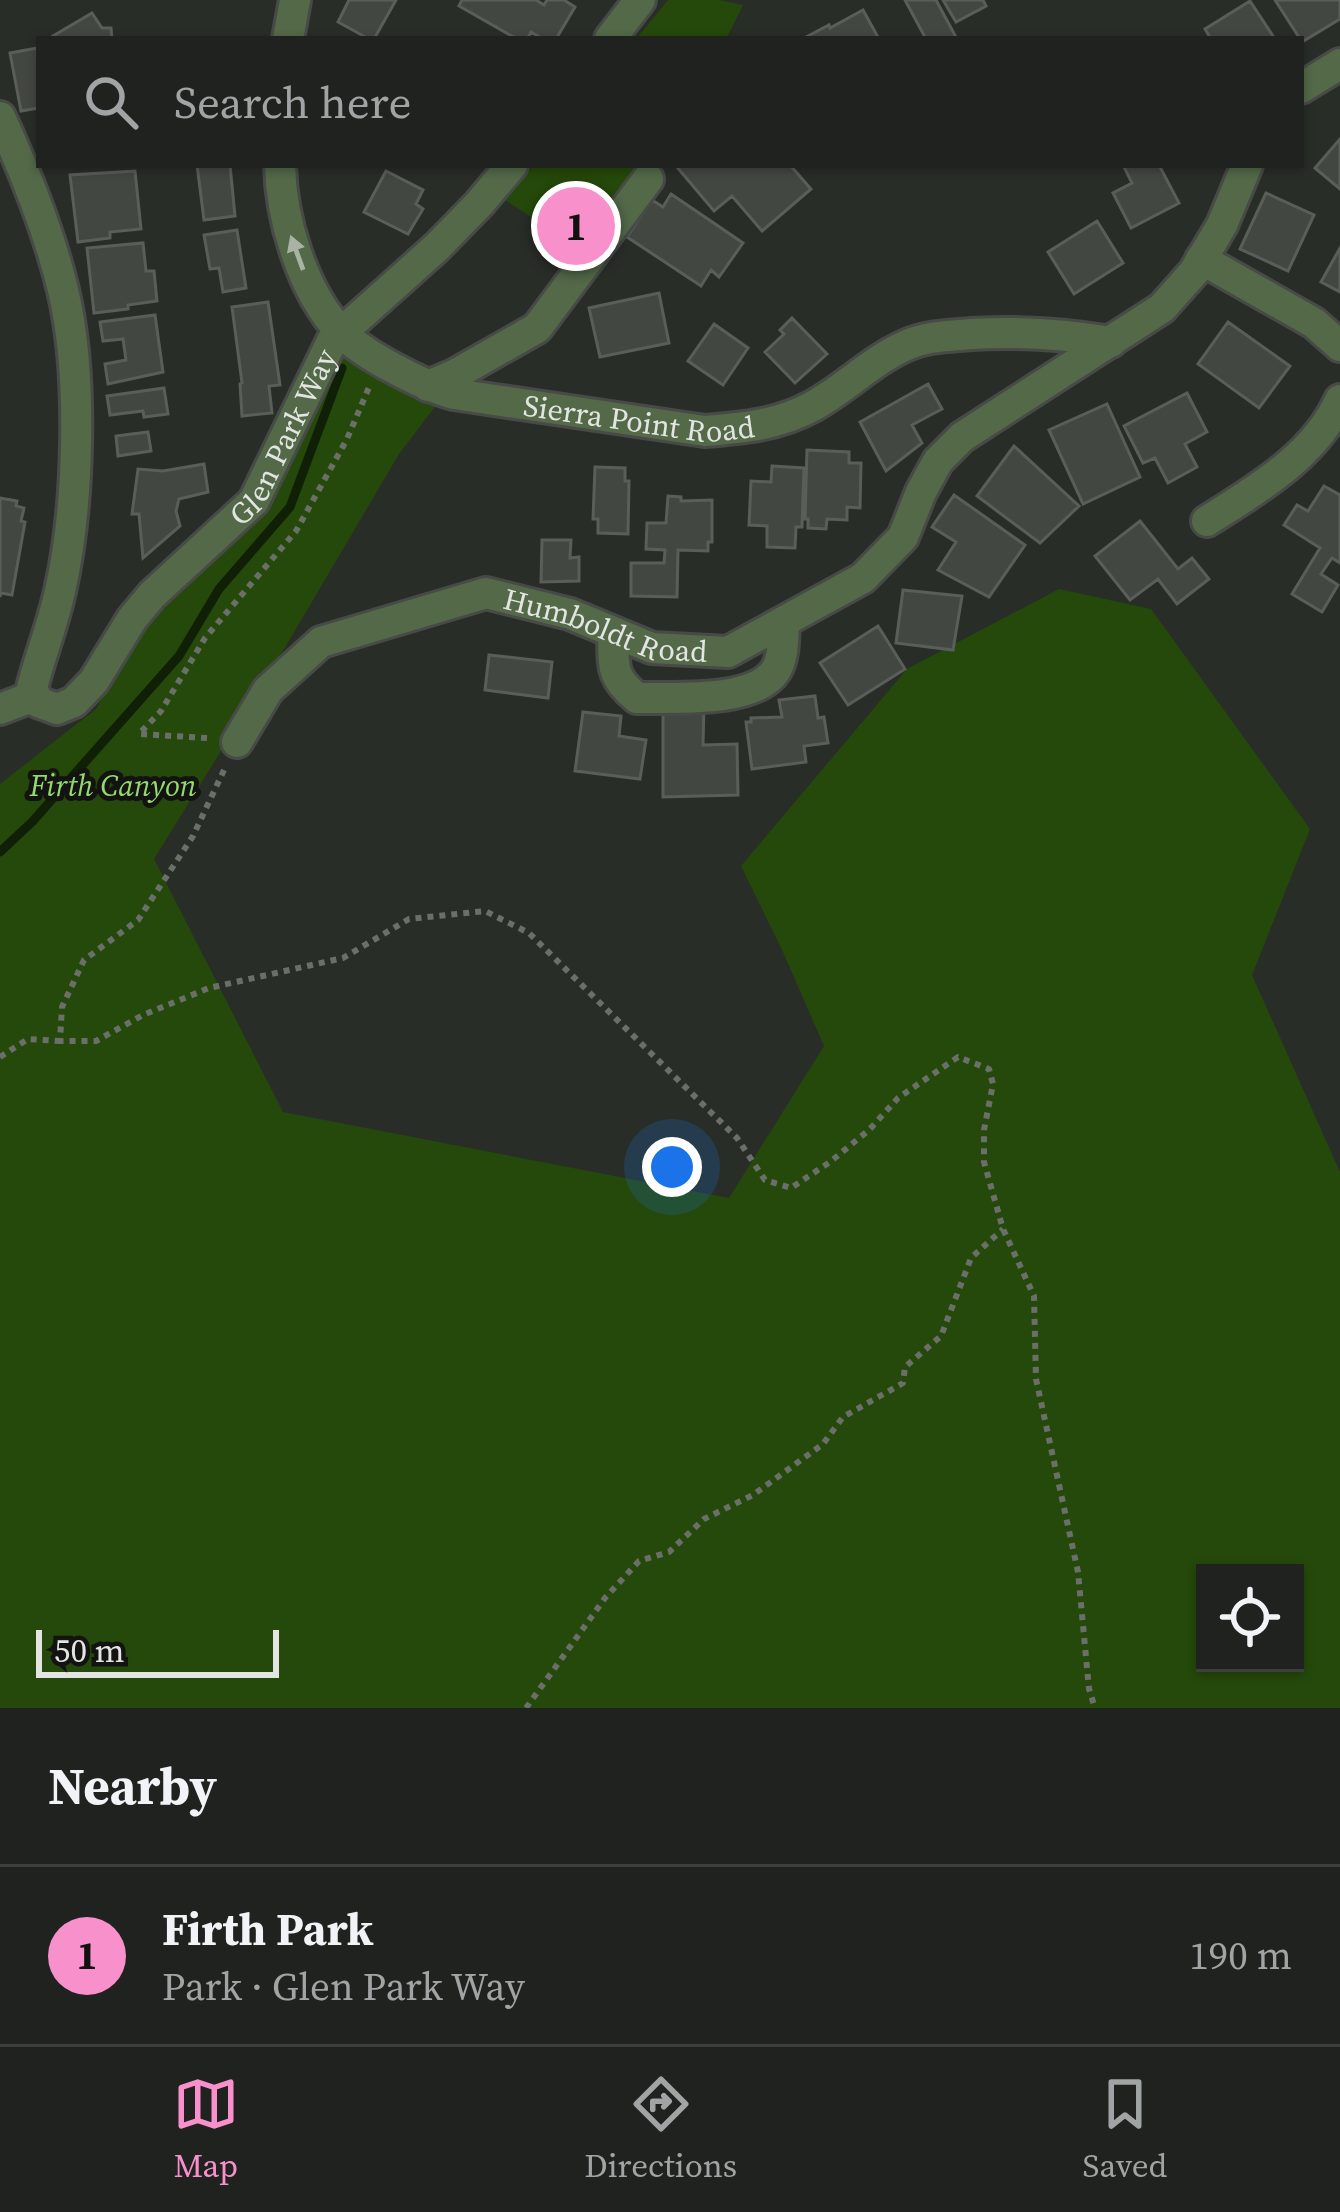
<!DOCTYPE html>
<meta charset="utf-8">
<style>
:root{--surface:#1f221e;--page:#272a27;--text:#f1f3f6;--muted:#a1a4a4;--line:#3c3f3c;--accent:#f890cc}
body{margin:0;font-family:"Source Serif 4",serif;background:var(--page);color:var(--text)}
.controls{position:absolute;right:36px;bottom:36px;display:grid;overflow:hidden;border-radius:0px;box-shadow:0 3px 9px #0004}
.controls button{width:108px;height:108px;display:grid;place-items:center;padding:0;border:0;border-bottom:3px solid var(--line);background:var(--surface);color:var(--text);font:60px sans-serif}
.scale{position:absolute;left:36px;bottom:30px;width:243px;box-sizing:border-box;padding-left:12px;border:6px solid #e3e5e2;border-top:0;font-size:33px;line-height:42px;white-space:nowrap;color:#e3e5e2;-webkit-text-stroke:9px #131412;paint-order:stroke}
.you{position:absolute;left:672px;top:1167px;width:42px;height:42px;margin:-30px;border:9px solid #fff;border-radius:50%;background:#1a73e8;box-shadow:0 0 0 18px #1a73e833}
.badge{display:grid;place-items:center;width:78px;height:78px;border-radius:50%;background:var(--accent);color:#111;font-size:39px;font-weight:700}
.pin{position:absolute;translate:-50% -50%;border:6px solid #fff;box-shadow:0 3px 12px #0006}
.list{margin:0;padding:0;list-style:none}
h2{display:flex;justify-content:space-between;align-items:center;height:156px;margin:0;padding:0 48px;font-size:51px}
h2 small{font-size:39px;font-weight:400;color:var(--muted)}
.list li{display:grid;grid-template-columns:78px 1fr auto;gap:36px;align-items:center;box-sizing:border-box;height:180px;padding:0 48px;border-top:3px solid var(--line)}
.list b{display:block;font-size:45px;white-space:nowrap}
.list p{margin:0;font-size:39px;white-space:nowrap;color:var(--muted)}
.list em{font-size:39px;font-style:normal;color:var(--muted)}
.icon{flex:none;width:66px;height:66px;fill:none;stroke:currentColor;stroke-width:2;stroke-linecap:round;stroke-linejoin:round}
.map{position:relative;flex:none;width:1340px;height:1708px;overflow:hidden}
.search{position:absolute;background:var(--surface);box-shadow:0 3px 9px #0004;left:36px;right:36px;top:36px;height:132px;display:flex;align-items:center;gap:30px;box-sizing:border-box;padding:0 42px;border-radius:0px;color:var(--muted);font-size:45px}
.sheet{height:336px;background:var(--surface)}
nav{display:flex;justify-content:space-around;align-items:center;box-sizing:border-box;height:168px;border-top:3px solid var(--line);background:var(--surface);font-size:33px;color:var(--muted)}
nav a{display:grid;justify-items:center;gap:6px}
nav .on{color:var(--accent)}
.map>svg:first-child{display:block}
.green{fill:#25490a;fill-rule:evenodd}
.lines{fill:none;stroke-linecap:round;stroke-linejoin:round}
.stream{stroke:#102006;stroke-width:9}
.building{fill:#434742;stroke:#5a5e58;stroke-width:3}
.minor-casing{stroke:#474a46;stroke-width:36}
.path{stroke:#6b6f6a;stroke-width:6;stroke-dasharray:6 6;stroke-linecap:butt}
.minor{stroke:#536948;stroke-width:30}
.oneway{fill:#a9b3a4}
.labels{text-anchor:middle;dominant-baseline:central;stroke-width:10;stroke-linejoin:round;paint-order:stroke}
.street-label{font-size:30px;fill:#e3e5e2;stroke:#131412}
.park-label{font-size:30px;font-style:italic;fill:#95da6d;stroke:#131412}
</style>
<div class="map">
<svg width="1340" height="1708" viewBox="0 0 1340 1708">
<rect width="100%" height="100%" fill="#292d28"/>
<path class="green" d="M 668,0 L 719,0 L 743,5 L 726,39 L 636,39 Z
M 534,165 L 648,165 L 587,253 L 505,200 Z
M 345,349 L 437,404 L 399,454 L 280,656 L 154,859 L 283,1112 L 729,1198 L 824,1046 L 783,952 L 741,866 L 907,669 L 1059,589 L 1151,609 L 1310,829 L 1252,975 L 1340,1172 L 1340,1708 L 0,1708 L 0,784 L 96,709 L 147,613 L 276,494 ZM 1205,1573 L 1295,1573 L 1295,1663 L 1205,1663 Z"/>
<g class="lines">
<path class="stream" d="M 0,852 L 32,822 L 179,656 L 219,589 L 290,507 L 342,368"/>
</g>
<path class="building" d="M 349,0 L 396,0 L 374,39 L 369,39 L 338,22 Z
M 462,0 L 536,0 L 544,5 L 547,0 L 564,0 L 575,7 L 556,39 L 543,39 L 531,32 L 527,39 L 517,39 L 459,6 Z
M 905,0 L 936,0 L 957,39 L 926,39 Z
M 943,0 L 983,0 L 986,6 L 956,22 Z
M 1275,0 L 1340,0 L 1340,19 L 1302,42 Z
M 1250,1 L 1275,39 L 1211,39 L 1205,29 Z
M 863,10 L 879,39 L 804,38 L 829,25 L 830,28 Z
M 92,13 L 102,28 L 111,28 L 112,39 L 55,39 L 53,36 Z
M 37,48 L 39,108 L 21,111 L 10,53 Z
M 1340,139 L 1340,189 L 1315,168 Z
M 197,165 L 230,165 L 235,216 L 204,220 Z
M 790,165 L 811,189 L 762,231 L 732,196 L 714,211 L 676,166 Z
M 1123,165 L 1159,165 L 1179,203 L 1131,228 L 1113,193 L 1132,183 Z
M 135,171 L 141,229 L 110,232 L 110,238 L 78,242 L 70,175 Z
M 386,171 L 423,190 L 416,204 L 423,209 L 408,234 L 364,212 Z
M 1266,193 L 1314,215 L 1288,271 L 1240,249 Z
M 671,194 L 743,243 L 719,277 L 711,270 L 701,286 L 627,237 L 652,200 L 663,207 Z
M 1097,221 L 1123,263 L 1074,294 L 1048,252 Z
M 237,230 L 246,288 L 223,292 L 219,268 L 210,269 L 204,235 Z
M 143,243 L 146,271 L 154,271 L 157,301 L 128,305 L 128,309 L 94,313 L 87,248 Z
M 1340,248 L 1340,292 L 1321,282 Z
M 659,293 L 669,343 L 600,357 L 589,308 Z
M 268,302 L 280,385 L 269,386 L 272,413 L 242,416 L 240,384 L 242,383 L 232,307 Z
M 155,315 L 163,372 L 108,384 L 105,364 L 126,360 L 123,339 L 103,341 L 100,322 Z
M 792,318 L 827,354 L 795,383 L 765,352 L 784,334 L 780,330 Z
M 1228,322 L 1290,366 L 1259,408 L 1198,364 Z
M 714,324 L 748,348 L 723,385 L 688,361 Z
M 928,384 L 942,409 L 912,425 L 922,443 L 886,471 L 860,422 Z
M 164,388 L 168,414 L 144,417 L 143,411 L 110,415 L 107,396 Z
M 1187,393 L 1207,432 L 1185,444 L 1197,467 L 1168,483 L 1155,458 L 1143,463 L 1124,426 Z
M 1107,404 L 1140,477 L 1083,504 L 1049,430 Z
M 148,432 L 151,451 L 118,456 L 116,436 Z
M 1014,446 L 1079,506 L 1040,543 L 977,496 Z
M 807,450 L 849,452 L 849,463 L 861,463 L 860,508 L 847,507 L 847,520 L 827,519 L 826,529 L 808,528 L 808,519 L 805,519 Z
M 204,464 L 208,492 L 179,499 L 176,511 L 180,526 L 143,558 L 139,514 L 132,514 L 138,469 L 163,471 Z
M 772,466 L 804,468 L 802,527 L 796,527 L 795,548 L 767,547 L 767,526 L 749,525 L 751,481 L 771,482 Z
M 595,467 L 625,468 L 625,481 L 629,481 L 628,534 L 598,533 L 598,519 L 593,519 Z
M 1324,486 L 1340,495 L 1340,563 L 1332,558 L 1321,574 L 1338,585 L 1322,612 L 1292,594 L 1320,548 L 1284,525 L 1297,505 L 1308,511 Z
M 954,495 L 1025,545 L 989,597 L 938,570 L 956,542 L 932,527 Z
M 668,496 L 681,497 L 681,501 L 712,500 L 712,542 L 708,542 L 708,551 L 678,550 L 677,597 L 631,596 L 631,563 L 664,563 L 665,550 L 646,549 L 647,523 L 666,523 Z
M 0,498 L 17,501 L 16,506 L 24,508 L 21,521 L 25,522 L 12,595 L 1,593 L 0,597 Z
M 1140,521 L 1178,569 L 1192,558 L 1209,579 L 1177,604 L 1158,579 L 1130,600 L 1095,556 Z
M 542,540 L 571,540 L 570,558 L 579,557 L 579,581 L 541,582 Z
M 903,590 L 962,596 L 953,650 L 896,643 Z
M 878,626 L 905,669 L 848,705 L 820,663 Z
M 489,655 L 552,662 L 548,698 L 485,690 Z
M 815,696 L 818,718 L 824,717 L 828,743 L 804,746 L 806,762 L 752,769 L 746,722 L 751,722 L 751,718 L 782,717 L 779,700 Z
M 663,704 L 704,705 L 703,745 L 737,744 L 738,795 L 663,797 Z
M 583,712 L 621,716 L 619,736 L 646,740 L 640,779 L 575,771 Z"/>
<g class="lines">
<g class="minor-casing">
<g id="minor">
<path d="M 288,39 L 295,0"/>
<path d="M 610,39 L 640,0"/>
<path d="M 1301,88 L 1340,64"/>
<path id="s1" d="M 0,117 C 25,172 49,231 63,290 C 83,374 79,507 60,591 C 53,624 40,656 32,688 L 38,702 L 57,709 L 74,702 L 94,681 L 132,619 L 152,595 L 254,501 L 332,341 L 437,247 L 479,204 L 512,165"/>
<path id="s2" d="M 280,165 C 281,219 302,290 340,331 C 361,354 423,386 454,394 L 705,431 C 742,428 779,425 813,406 C 846,388 872,360 907,345 C 927,336 950,336 971,334 C 1019,331 1063,334 1111,342"/>
<path d="M 1201,259 L 1314,323 L 1340,346"/>
<path d="M 428,386 L 456,374 L 537,328 L 648,179"/>
<path d="M 1207,521 C 1256,490 1315,456 1340,400"/>
<path d="M 613,632 C 614,666 610,676 637,698 C 673,697 755,704 776,670 C 784,657 783,638 784,622"/>
<path d="M 0,709 L 34,696"/>
<path id="s3" d="M 237,742 L 268,690 L 321,642 L 486,593 L 570,614 L 652,648 L 728,652 L 863,578 L 903,537 L 921,492 L 938,461 L 962,437 L 1162,308 L 1194,272 L 1222,225 L 1247,165"/>
</g>
</g>
<path class="path" d="M 207,738 L 139,734 L 161,711 L 205,638 L 296,531 L 347,439 L 370,385
M 224,770 L 193,836 L 138,920 L 84,960 L 62,1007 L 60,1041 L 96,1041 L 143,1015 L 209,988 L 343,958 L 409,919 L 485,911 L 529,933 L 737,1138 L 765,1180 L 791,1188 L 830,1162 L 869,1130 L 898,1098 L 958,1057 L 989,1069 L 993,1084 L 984,1130 L 984,1162 L 1003,1229 L 1034,1296 L 1036,1379 L 1078,1572 L 1089,1689 L 1095,1708
M 0,1057 L 28,1039 L 60,1041
M 526,1708 L 605,1598 L 639,1561 L 669,1552 L 704,1519 L 753,1495 L 823,1444 L 843,1417 L 903,1383 L 905,1367 L 941,1336 L 971,1258 L 1003,1229"/>
<use href="#minor" class="minor"/>
</g>
<defs><path id="oneway-solid" d="M-6-.8H1V-3.2L6.5 0L1 3.2V.8H-6Z" transform="scale(3)"/></defs>
<use class="oneway" href="#oneway-solid" transform="translate(297 253) rotate(-110)"/>
<g class="labels">
<g class="street-label">
<text stroke="none"><textPath href="#s2" startOffset="498">Sierra Point Road</textPath></text>
<text stroke="none"><textPath href="#s1" startOffset="984">Glen Park Way</textPath></text>
<text stroke="none"><textPath href="#s3" startOffset="429">Humboldt Road</textPath></text>
</g>
<g class="park-label">
<text x="113" y="785">Firth Canyon</text>
</g>
</g>
</svg>
<div class="controls">
<button><svg class="icon" aria-label="locate" viewBox="0 0 24 24"><circle cx="12" cy="12" r="6"/><path d="M12 2v4M12 18v4M2 12h4M18 12h4"/></svg></button>
</div>
<div class="scale">50 m</div>
<div class="you"></div>
<div class="pin badge" style="left:576px;top:226px">1</div>
<div class="search"><svg class="icon" aria-label="search" viewBox="0 0 24 24"><circle cx="10" cy="10" r="6"/><path d="M15 15l6 6"/></svg>Search here</div>
</div>
<section class="sheet">
<h2>Nearby<small></small></h2>
<ul class="list">
<li><span class="badge">1</span><div><b>Firth Park</b><p>Park · Glen Park Way</p></div><em>190 m</em></li>
</ul>
</section>
<nav>
<a class="on"><svg class="icon" aria-label="map" viewBox="0 0 24 24"><path d="M3 6l6-2 6 2 6-2v14l-6 2-6-2-6 2zM9 4v14M15 6v14"/></svg>Map</a>
<a><svg class="icon" aria-label="directions" viewBox="0 0 24 24"><path d="M12 3l9 9-9 9-9-9zM9 14v-3h6M13 9l2 2-2 2"/></svg>Directions</a>
<a><svg class="icon" aria-label="saved" viewBox="0 0 24 24"><path d="M7 4h10v16l-5-4-5 4z"/></svg>Saved</a>
</nav>
